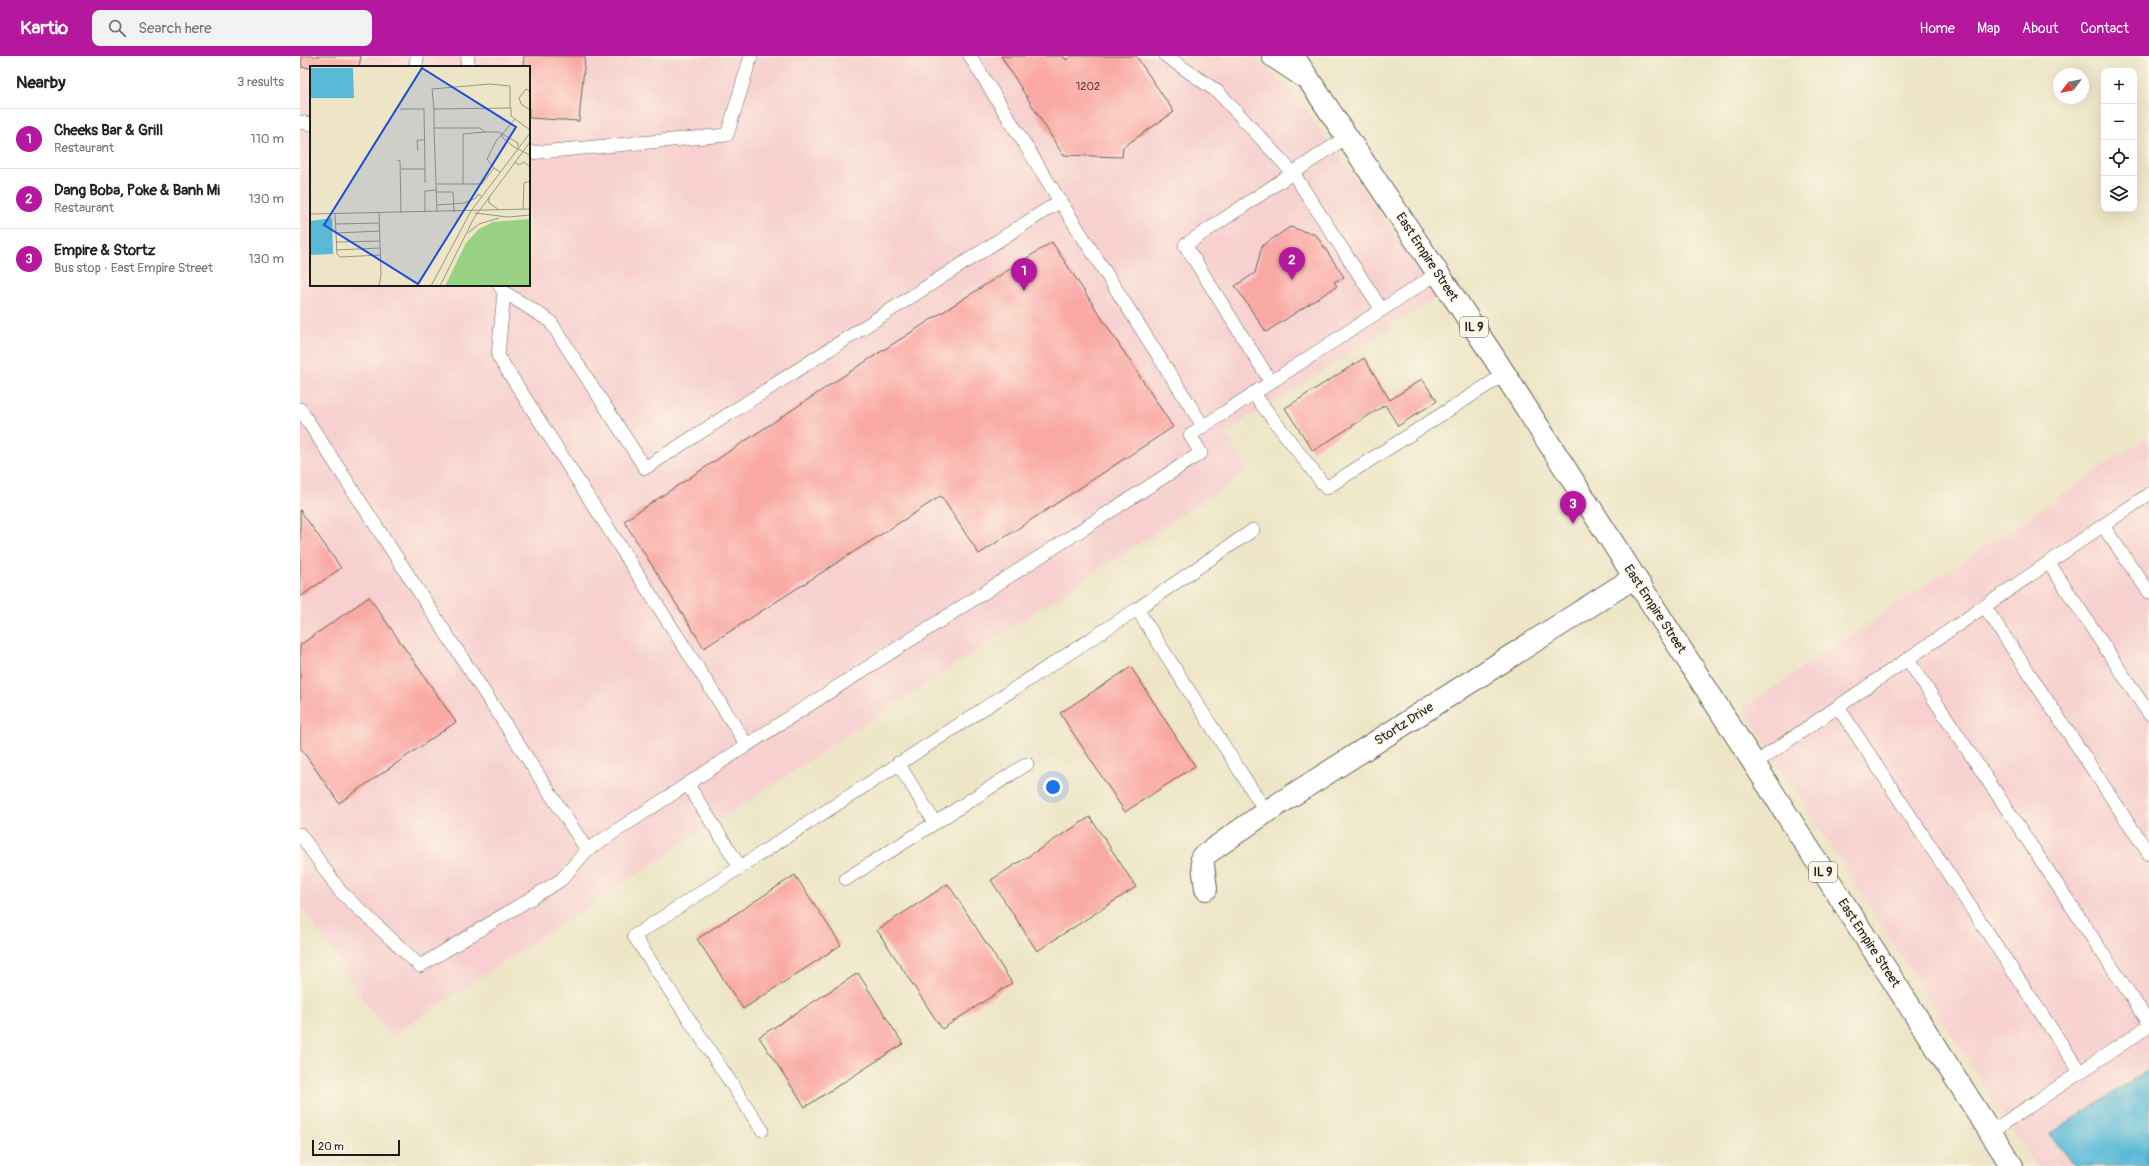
<!DOCTYPE html>
<meta charset="utf-8">
<style>
:root{--surface:#fff;--page:#f2f2f2;--text:#202124;--muted:#757577;--line:#e0e0e0;--accent:#b5179e}
body{margin:0;font-family:Pangolin,sans-serif;background:var(--page);color:var(--text)}
.controls{position:absolute;right:12px;top:12px;display:grid;overflow:hidden;border-radius:8px;box-shadow:0 4px 16px #0002}
.controls button{width:36px;height:36px;display:grid;place-items:center;padding:0;border:0;border-bottom:1px solid var(--line);background:var(--surface);color:var(--text);font:20px sans-serif}
.compass{position:absolute;left:1753px;top:12px;width:36px;height:36px;border-radius:50%;background:var(--surface);box-shadow:0 4px 16px #0002;rotate:238deg}
.scale{position:absolute;left:12px;bottom:10px;width:88px;box-sizing:border-box;padding-left:4px;border:2px solid #1c1c1c;border-top:0;font-size:11px;line-height:14px;white-space:nowrap;color:#1c1c1c;-webkit-text-stroke:3px #fcf5e5;paint-order:stroke}
.you{position:absolute;left:753px;top:731px;width:14px;height:14px;margin:-10px;border:3px solid #fff;border-radius:50%;background:#1a73e8;box-shadow:0 0 0 6px #1a73e833}
.badge{display:grid;place-items:center;width:26px;height:26px;border-radius:50%;background:var(--accent);color:#fff;font-size:13px;font-weight:700}
.pin{position:absolute;translate:-50% -33px;filter:drop-shadow(0 1px 2px #0008)}
.pin::after{content:'';position:absolute;top:21px;width:14px;height:12px;background:inherit;clip-path:polygon(0 0,100% 0,50% 100%)}
.list{margin:0;padding:0;list-style:none}
h2{display:flex;justify-content:space-between;align-items:center;height:52px;margin:0;padding:0 16px;font-size:17px}
h2 small{font-size:13px;font-weight:400;color:var(--muted)}
.list li{display:grid;grid-template-columns:26px 1fr auto;gap:12px;align-items:center;box-sizing:border-box;height:60px;padding:0 16px;border-top:1px solid var(--line)}
.list b{display:block;font-size:15px;white-space:nowrap}
.list p{margin:0;font-size:13px;white-space:nowrap;color:var(--muted)}
.list em{font-size:13px;font-style:normal;color:var(--muted)}
.icon{flex:none;width:22px;height:22px;fill:none;stroke:currentColor;stroke-width:2;stroke-linecap:round;stroke-linejoin:round}
.map{position:relative;flex:none;width:1849px;height:1110px;overflow:hidden}
header{display:flex;align-items:center;gap:24px;box-sizing:border-box;height:56px;padding:0 20px;background:var(--accent);color:#fff}
header strong{font-size:19px}
nav{display:flex;gap:22px;margin-inline-start:auto;font-size:14px}
.search{width:280px;height:36px;background:var(--page);display:flex;align-items:center;gap:10px;box-sizing:border-box;padding:0 14px;border-radius:8px;color:var(--muted);font-size:15px}
main{display:flex}
aside{flex:1;background:var(--surface)}
.map>svg:first-child{display:block}
.built{fill:#f7d0cf;fill-rule:evenodd}
.water{fill:#59bad7;stroke:#3a6b7a}
.building{fill:#f9a8a4}
.lines{fill:none;stroke-linecap:round;stroke-linejoin:round}
.lane-casing{stroke:#656258;stroke-width:14}
.street-casing{stroke:#656258;stroke-width:24}
.primary-casing{stroke:#656258;stroke-width:24}
.lane{stroke:#fff;stroke-width:13}
.street{stroke:#fff;stroke-width:22}
.primary{stroke:#fff;stroke-width:22}
.labels{text-anchor:middle;dominant-baseline:central;stroke-width:3;stroke-linejoin:round;paint-order:stroke}
.number-label{font-size:11px;fill:#533f3e}
.shield{fill:#fcf5e5;stroke:#5f5d58;stroke-width:1}
.shield-label{font-size:12px;font-weight:bold;fill:#1c1c1c}
.street-label{font-size:13px;fill:#1c1c1c;stroke:#fcf5e5}
.inset-road{fill:none;stroke:#999582;stroke-width:1}
.view{fill:#1d4ed8;fill-opacity:0.15;stroke:#1d4ed8;stroke-width:2}
.inset-edge{fill:none;stroke:#1c1c1c;stroke-width:2}
</style>
<header>
<strong>Kartio</strong>
<div class="search"><svg class="icon" aria-label="search" viewBox="0 0 24 24"><circle cx="10" cy="10" r="6"/><path d="M15 15l6 6"/></svg>Search here</div>
<nav><a>Home</a><a>Map</a><a>About</a><a>Contact</a></nav>
</header>
<main>
<aside>
<h2>Nearby<small>3 results</small></h2>
<ul class="list">
<li><span class="badge">1</span><div><b>Cheeks Bar &amp; Grill</b><p>Restaurant</p></div><em>110 m</em></li>
<li><span class="badge">2</span><div><b>Dang Boba, Poke &amp; Banh Mi</b><p>Restaurant</p></div><em>130 m</em></li>
<li><span class="badge">3</span><div><b>Empire &amp; Stortz</b><p>Bus stop · East Empire Street</p></div><em>130 m</em></li>
</ul>
</aside>
<div class="map">
<svg width="1849" height="1110" viewBox="0 0 1849 1110">
<rect width="100%" height="100%" fill="#fcf5e5"/>
<filter id="ink" filterUnits="userSpaceOnUse"><feTurbulence type="fractalNoise" baseFrequency=".025" numOctaves="2"/><feDisplacementMap in="SourceGraphic" scale="8" xChannelSelector="R" yChannelSelector="G"/><feConvolveMatrix kernelMatrix="1 2 1 2 8 2 1 2 1" color-interpolation-filters="sRGB"/></filter>
<filter id="wash" filterUnits="userSpaceOnUse"><feTurbulence type="fractalNoise" baseFrequency=".012" numOctaves="4" result="noise"/><feDisplacementMap in="SourceGraphic" scale="16" xChannelSelector="R" yChannelSelector="G"/><feGaussianBlur stdDeviation="0.9" result="paint"/><feColorMatrix in="noise" values="0 0 0 0 0 0 0 0 0 0 0 0 0 0 0 0 0 1.4 0 .05"/><feComposite in="paint" operator="in"/></filter>
<g filter="url(#wash)">
<rect width="100%" height="100%" fill="#ede5c6"/>
<path class="built" d="M 0,0 L 950,0 L 981,23 L 1005,53 L 1066,138 L 1136,242 L 925,377 L 949,415 L 89,981 L 0,848 ZM 11,11 L 229,11 L 229,229 L 11,229 Z
M 1849,380 L 1849,1110 L 1735,1110 L 1443,652 Z"/>
<path class="water" d="M 1849,1013 L 1849,1110 L 1774,1110 L 1749,1078 Z"/>
<g id="blocks">
<path class="building" d="M 2,0 L 61,0 L 59,11 L 11,12 L 1,11 Z
M 224,0 L 285,0 L 279,65 L 229,62 L 229,11 L 223,11 Z
M 701,0 L 763,0 L 766,4 L 772,0 L 836,0 L 874,56 L 823,91 L 822,101 L 763,99 Z
M 990,171 L 1016,179 L 1044,221 L 1034,226 L 1037,230 L 966,276 L 935,230 L 955,217 L 962,190 Z
M 752,186 L 873,371 L 679,498 L 641,440 L 404,592 L 324,465 L 557,311 Z
M 1064,302 L 1090,344 L 1122,323 L 1137,345 L 1098,370 L 1085,349 L 1013,395 L 985,352 Z
M 0,454 L 41,512 L 0,541 Z
M 69,541 L 156,666 L 39,747 L 0,691 L 0,589 Z
M 831,611 L 895,710 L 825,756 L 760,657 Z
M 790,761 L 836,831 L 737,895 L 691,824 Z
M 495,819 L 541,889 L 443,953 L 397,883 Z
M 648,828 L 712,927 L 642,973 L 577,874 Z
M 558,917 L 603,988 L 505,1051 L 459,981 Z"/>
</g>
</g>
<g filter="url(#ink)">
<use href="#blocks" fill-opacity="0" stroke="#656258" stroke-width="1"/>
<g class="lines">
<g class="lane-casing">
<path id="lane" d="M 670,0 L 760,145
M 866,0 L 918,36 L 993,117 L 1082,254
M 116,11 L 117,0
M 167,11 L 168,0
M 0,66 L 11,68
M 229,97 L 427,79 L 451,0
M 204,236 L 250,265 L 345,412 L 760,145 L 903,370
M 971,326 L 885,189 L 1048,80
M 953,337 L 1026,432 L 1205,318
M 0,353 L 287,794 L 447,689 L 198,300 L 204,236 L 199,229
M 1803,470 L 1849,536
M 1749,507 L 1849,658
M 1685,551 L 1849,798
M 837,553 L 953,474
M 1608,604 L 1849,967
M 1538,651 L 1780,1016
M 447,689 L 901,397 L 890,379 L 1138,217
M 598,707 L 635,767 L 727,708
M 1454,708 L 1849,438
M 388,729 L 440,811
M 0,778 L 40,835 L 120,910 L 261,824 L 287,794
M 546,823 L 635,767
M 462,1074 L 334,880 L 837,553 L 966,756
M 1691,1076 L 1849,970"/>
</g>
<g class="street-casing">
<path id="street" d="M 906,833 L 902,801 L 966,756 L 1335,521"/>
</g>
<g class="primary-casing">
<path id="primary" d="M 973,0 L 1003,20
M 993,0 L 1193,300 L 1712,1110"/>
</g>
<use href="#lane" class="lane"/>
<use href="#street" class="street"/>
<use href="#primary" class="primary"/>
</g>
</g>
<g class="labels">
<g class="number-label">
<text x="788" y="30">1202</text>
</g>
<g class="shield">
<rect x="1160" y="261" width="28" height="20" rx="3"/>
<rect x="1509" y="806" width="28" height="20" rx="3"/>
</g>
<g class="shield-label">
<text x="1174" y="271">IL 9</text>
<text x="1523" y="816">IL 9</text>
</g>
<g class="street-label">
<text transform="translate(1127 201) rotate(57)">East Empire Street</text>
<text transform="translate(1355 553) rotate(57)">East Empire Street</text>
<text transform="translate(1104 668) rotate(-33)">Stortz Drive</text>
<text transform="translate(1569 887) rotate(57)">East Empire Street</text>
</g>
</g>
<g transform="translate(10 10)">
<rect width="220" height="220" fill="#ede5c6"/>
<path d="M 220,153 L 220,220 L 135,220 L 156,177 L 169,163 L 183,156 Z" fill="#9ad284"/>
<path d="M 0,2 L 43,2 L 44,32 L 0,32 ZM 22,152 L 23,188 L 0,189 L 0,155 Z" fill="#59bad7"/>
<path class="inset-road" d="M 220,26 L 216,23 L 209,32 L 211,38 L 220,44M 90,43 L 114,43 L 115,103 L 91,103M 124,43 L 122,23 L 180,18 L 200,20 L 200,42M 124,62 L 127,146M 192,67 L 192,71 L 204,81 L 220,89M 208,81 L 208,77 L 189,66 L 175,66 L 170,62 L 124,62 L 124,43 L 201,42 L 201,50 L 220,64M 108,85 L 107,74 L 114,74M 87,94 L 90,95 L 91,147M 205,96 L 209,99 L 214,96 L 220,101M 184,102 L 177,93 L 186,75 L 205,53M 115,103 L 115,117M 127,118 L 153,118 L 153,68 L 175,66M 153,118 L 172,118 L 184,102 L 190,106M 127,126 L 143,126 L 144,146M 179,131 L 179,137 L 188,143M 127,139 L 154,137 L 166,132 L 168,128 L 171,130M 213,143 L 214,117 L 220,115M 115,146 L 115,125 L 127,124M 25,147 L 27,188 L 30,191 L 71,189M 69,147 L 71,209 L 69,220M 165,147 L 198,151 L 220,149M 0,148 L 220,143M 26,158 L 69,157M 26,167 L 70,165M 158,167 L 169,158 L 189,152M 26,176 L 70,175M 26,184 L 70,182M 121,220 L 161,145 L 220,67M 130,220 L 164,152 L 220,76"/>
<path class="view" d="M 112,2 L 206,61 L 108,218 L 14,159 Z"/>
<rect width="220" height="220" class="inset-edge"/>
</g>
</svg>
<div class="controls">
<button>+</button>
<button>−</button>
<button><svg class="icon" aria-label="locate" viewBox="0 0 24 24"><circle cx="12" cy="12" r="6"/><path d="M12 2v4M12 18v4M2 12h4M18 12h4"/></svg></button>
<button><svg class="icon" aria-label="layers" viewBox="0 0 24 24"><path d="M12 4l9 5-9 5-9-5zM3 14l9 5 9-5"/></svg></button>
</div>
<svg class="compass" viewBox="-18 -18 36 36"><path d="M0-13l5 13h-10z" fill="#e53935"/><path d="M0 13l5-13h-10z" fill="#757577"/></svg>
<div class="scale">20 m</div>
<div class="you"></div>
<div class="pin badge" style="left:724px;top:235px">1</div>
<div class="pin badge" style="left:992px;top:224px">2</div>
<div class="pin badge" style="left:1273px;top:468px">3</div>
</div>
</main>
